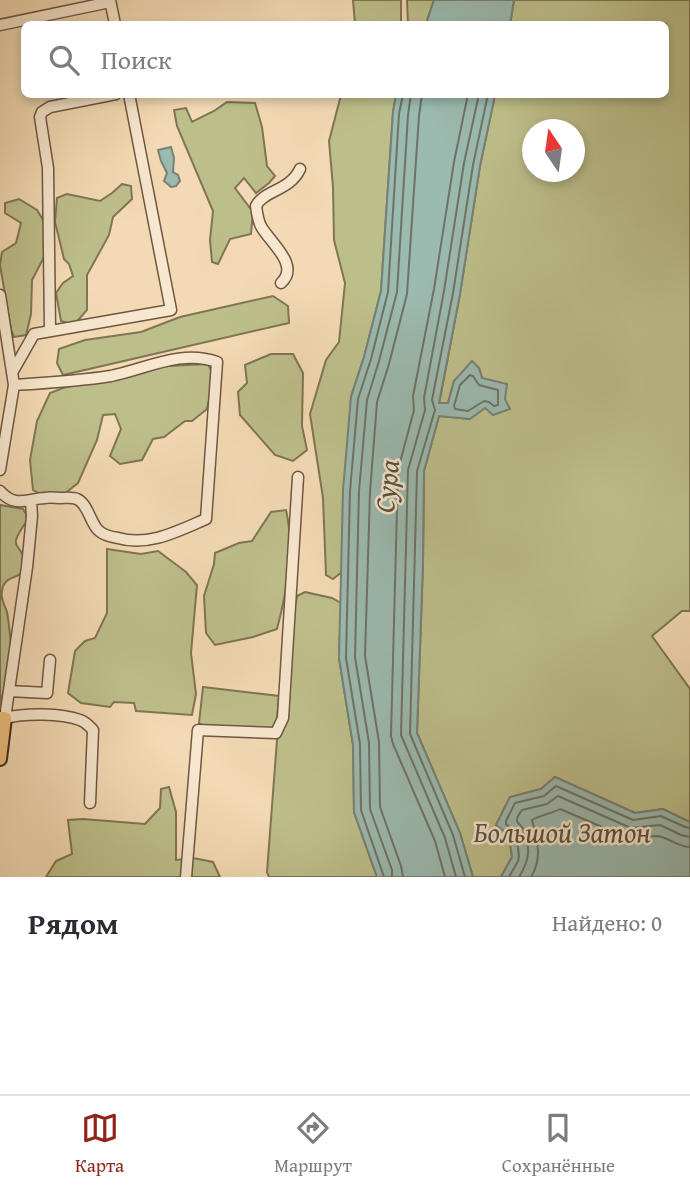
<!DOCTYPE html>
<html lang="ru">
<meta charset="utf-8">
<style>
:root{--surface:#fff;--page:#f7f7f7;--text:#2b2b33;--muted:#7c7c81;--line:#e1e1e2;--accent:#8f2418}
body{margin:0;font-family:"Gentium Book Plus",serif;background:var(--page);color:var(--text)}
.compass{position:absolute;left:522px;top:119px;width:63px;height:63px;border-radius:50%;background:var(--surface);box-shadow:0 4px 10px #0003;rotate:347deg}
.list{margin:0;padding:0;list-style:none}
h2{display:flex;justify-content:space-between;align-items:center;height:91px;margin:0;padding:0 28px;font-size:30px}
h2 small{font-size:23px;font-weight:400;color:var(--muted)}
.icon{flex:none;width:38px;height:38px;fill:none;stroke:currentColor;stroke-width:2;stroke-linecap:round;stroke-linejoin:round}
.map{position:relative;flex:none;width:690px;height:877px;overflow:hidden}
.search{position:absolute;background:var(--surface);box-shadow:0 4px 10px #0003;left:21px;right:21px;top:21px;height:77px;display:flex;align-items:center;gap:18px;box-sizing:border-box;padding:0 24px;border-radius:10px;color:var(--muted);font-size:26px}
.sheet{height:217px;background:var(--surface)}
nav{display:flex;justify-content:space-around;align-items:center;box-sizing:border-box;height:98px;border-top:2px solid var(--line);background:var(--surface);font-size:19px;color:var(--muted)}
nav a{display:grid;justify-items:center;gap:4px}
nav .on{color:var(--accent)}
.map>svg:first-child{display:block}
.green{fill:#bdbf8b;stroke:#807554;stroke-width:2;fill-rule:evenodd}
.water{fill:#9bbab0;stroke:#788176;stroke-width:2}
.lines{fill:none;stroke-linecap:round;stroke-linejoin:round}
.shore{stroke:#6f7267;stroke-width:2}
.minor-casing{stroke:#6f5744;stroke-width:13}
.major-casing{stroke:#432b1e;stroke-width:16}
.minor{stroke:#f7e7ce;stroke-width:10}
.major{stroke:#eabd7a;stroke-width:12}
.labels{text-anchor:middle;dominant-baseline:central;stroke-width:5;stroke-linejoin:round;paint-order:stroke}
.water-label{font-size:28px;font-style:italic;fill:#594f42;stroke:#f7e7ce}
</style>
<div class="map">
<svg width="690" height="877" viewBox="0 0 690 877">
<rect width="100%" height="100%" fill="#f3dab4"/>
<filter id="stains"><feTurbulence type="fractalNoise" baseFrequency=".00286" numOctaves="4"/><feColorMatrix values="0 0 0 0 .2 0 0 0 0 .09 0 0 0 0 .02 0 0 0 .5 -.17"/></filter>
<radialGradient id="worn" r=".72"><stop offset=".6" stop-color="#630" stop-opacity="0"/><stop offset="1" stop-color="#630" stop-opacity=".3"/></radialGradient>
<path class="green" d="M 353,0 L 401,0 L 401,24 L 355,24 Z
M 407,0 L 434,0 L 426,24 L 408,24 Z
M 514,0 L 690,0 L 690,611 L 682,611 L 652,636 L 690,689 L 690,822 L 663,809 L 635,813 L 555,777 L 541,789 L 510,797 L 496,825 L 509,835 L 512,857 L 501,877 L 473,877 L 460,833 L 417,733 L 423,563 L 424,471 L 439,416 L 470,419 L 482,378 L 479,368 L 454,381 L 448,403 L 439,404 L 460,294 L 480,166 L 495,95 L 666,94 L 666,24 L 510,24 ZM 532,130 L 574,130 L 574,172 L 532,172 Z
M 341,95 L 396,95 L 393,112 L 381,291 L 364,357 L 351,397 L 342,572 L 333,579 L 326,575 L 323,498 L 310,414 L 326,360 L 339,342 L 345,283 L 334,240 L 333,187 L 329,141 Z
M 227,102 L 255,103 L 262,127 L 267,166 L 275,176 L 269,183 L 256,193 L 244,178 L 235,188 L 253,212 L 251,234 L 230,239 L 218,264 L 212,262 L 210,240 L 213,211 L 177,126 L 174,110 L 186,108 L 192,122 L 214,111 Z
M 122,184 L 131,186 L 132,199 L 113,217 L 109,235 L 87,275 L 87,310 L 74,325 L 61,321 L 56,293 L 63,283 L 73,276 L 69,264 L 64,259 L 55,222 L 57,198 L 67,194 L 100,201 L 112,193 Z
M 19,199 L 37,210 L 45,223 L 44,257 L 32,280 L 31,314 L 26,335 L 14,337 L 11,329 L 0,265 L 2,252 L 16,243 L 21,223 L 5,213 L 5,203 Z
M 273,296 L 288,306 L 289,323 L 63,375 L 57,363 L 59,349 L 85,340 L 141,332 L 180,317 Z
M 271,354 L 293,354 L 303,373 L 302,426 L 307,450 L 293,461 L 275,455 L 240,415 L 238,392 L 247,383 L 245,365 Z
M 208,364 L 214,376 L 207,409 L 192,421 L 185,421 L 164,437 L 153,439 L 142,460 L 120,464 L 110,456 L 121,429 L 115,414 L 103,415 L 97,440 L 78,483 L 54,502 L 33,490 L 30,460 L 37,421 L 50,393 L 63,388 L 148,367 Z
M 0,505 L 23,509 L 26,514 L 27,521 C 3,554 25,540 24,565 C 23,583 5,571 2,591 C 0,599 5,605 7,612 C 9,623 10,634 11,645 C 12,664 5,686 0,705 Z
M 286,510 C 295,549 287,591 277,629 L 253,637 L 215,645 L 206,633 L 204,596 L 214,564 L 215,553 L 239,543 L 252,541 L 271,512 Z
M 107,549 L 141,554 L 158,551 L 186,572 L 197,585 L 191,653 L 196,694 L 192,715 L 136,711 L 134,703 L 114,702 L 110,707 L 81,703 L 68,693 L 75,651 L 85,641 L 95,638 L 107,613 Z
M 305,592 L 332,598 L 341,603 L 339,658 L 353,745 L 354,812 L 377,877 L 269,877 L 267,872 L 277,740 L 286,718 L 288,642 L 297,596 Z
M 203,687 L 279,696 L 276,729 L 204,726 L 199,723 Z
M 169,787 L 176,812 L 176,860 L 193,858 L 213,862 L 220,877 L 46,877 L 56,861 L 72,854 L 68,820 L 83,819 L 145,824 L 160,808 L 161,789 Z"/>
<path class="water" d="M 434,0 L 514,0 L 510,24 L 426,24 Z
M 396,95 L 495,95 L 480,166 L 460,294 L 439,403 L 448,403 L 454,381 L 472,361 L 479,368 L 482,378 L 507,384 L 505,399 L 510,409 L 493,415 L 485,408 L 470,419 L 439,416 L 424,471 L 423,563 L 417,733 L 460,833 L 473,877 L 377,877 L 354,812 L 353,745 L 339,658 L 343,490 L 351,397 L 364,357 L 381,291 L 393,112 Z
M 171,147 L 174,158 L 173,172 L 178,175 L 180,181 L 176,186 L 171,187 L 164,181 L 167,173 L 161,161 L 158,150 Z
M 555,777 L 635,813 L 663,809 L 690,822 L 690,877 L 501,877 L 512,857 L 509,835 L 496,825 L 510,797 L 541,789 Z"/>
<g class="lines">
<path class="shore" d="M 470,375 L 473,376 L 479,385 L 498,390 L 498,405 L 494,406 L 489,402 L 484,401 L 468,411 L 455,409 L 454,406 L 460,385 Z
M 384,877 L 361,810 L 360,744 L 346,658 L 350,491 L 358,399 L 371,359 L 388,292 L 399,114 L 403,94
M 392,877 L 392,870 L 370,809 L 369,743 L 355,657 L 359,491 L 367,400 L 379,361 L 397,292 L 408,115 L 411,94
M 403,877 L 401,866 L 380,807 L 379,742 L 365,656 L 370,492 L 377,402 L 389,364 L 407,294 L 419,116 L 422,94
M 445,877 L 435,841 L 393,744 L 391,736 L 398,470 L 414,410 L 413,396 L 434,289 L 454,162 L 468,94
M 456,877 L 445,838 L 401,735 L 408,470 L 425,410 L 424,398 L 444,291 L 464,163 L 479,94
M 465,877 L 453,835 L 410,734 L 417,471 L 435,410 L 432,400 L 453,293 L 473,165 L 488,94
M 509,877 L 518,861 L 519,856 L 516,833 L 506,824 L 506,821 L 515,803 L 544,796 L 556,786 L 633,820 L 661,816 L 685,827 L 690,828
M 519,877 C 529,861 531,849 524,831 C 523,827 519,825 517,821 C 516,818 520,813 522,810 L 547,804 L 558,796 L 631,828 L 660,825 L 681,835 L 690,837
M 531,877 C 543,858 537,840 532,820 C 540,815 551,814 560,809 L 628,838 C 638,840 647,836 657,836 C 668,837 678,847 690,847"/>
<g class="minor-casing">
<path id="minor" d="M 110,0 L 115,24
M 0,25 L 110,2
M 281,283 C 300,266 272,244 262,228 C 258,222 257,214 256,206 C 264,190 290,191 300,169
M 0,295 L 14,385 L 0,470
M 50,331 L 48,168 L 40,117 L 42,112 L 50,107 L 116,94
M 13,371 L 34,334 L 171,310 L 129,94
M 0,491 C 15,508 26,499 45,498 C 50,497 56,498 61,498 C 66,498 72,497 77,499 C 88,504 90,522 98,530 C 103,535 111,537 118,538 C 148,547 178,531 206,519 L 217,362 C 181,349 146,369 111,376 C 79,381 46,383 14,385
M 31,501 L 32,516 L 27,567 L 5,718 C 25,713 61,713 80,720 C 86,722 89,726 93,730 L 90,803
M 9,691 L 47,693 L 50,660
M 186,877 L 198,730 L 276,733 L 283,718 L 298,477"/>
</g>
<g class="major-casing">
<path id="major" d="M 0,718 L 5,718 L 0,759"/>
</g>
<use href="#minor" class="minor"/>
<use href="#major" class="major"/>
</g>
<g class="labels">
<g class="water-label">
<text transform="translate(386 486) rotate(-84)">Сура</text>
<text x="562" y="831">Большой Затон</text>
</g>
</g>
<rect width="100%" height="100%" filter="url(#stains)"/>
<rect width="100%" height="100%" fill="url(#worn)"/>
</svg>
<svg class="compass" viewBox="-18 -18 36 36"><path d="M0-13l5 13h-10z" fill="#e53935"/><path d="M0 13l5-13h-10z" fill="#7c7c81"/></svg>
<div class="search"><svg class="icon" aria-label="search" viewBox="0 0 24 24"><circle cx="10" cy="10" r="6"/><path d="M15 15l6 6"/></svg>Поиск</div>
</div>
<section class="sheet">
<h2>Рядом<small>Найдено: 0</small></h2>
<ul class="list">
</ul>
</section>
<nav>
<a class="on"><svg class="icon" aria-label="map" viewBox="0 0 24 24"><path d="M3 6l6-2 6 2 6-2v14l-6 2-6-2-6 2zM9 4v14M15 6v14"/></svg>Карта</a>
<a><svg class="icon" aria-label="directions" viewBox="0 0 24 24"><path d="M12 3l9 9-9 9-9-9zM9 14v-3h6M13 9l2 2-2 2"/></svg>Маршрут</a>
<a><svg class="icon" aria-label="saved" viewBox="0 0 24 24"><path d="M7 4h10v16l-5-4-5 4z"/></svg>Сохранённые</a>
</nav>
